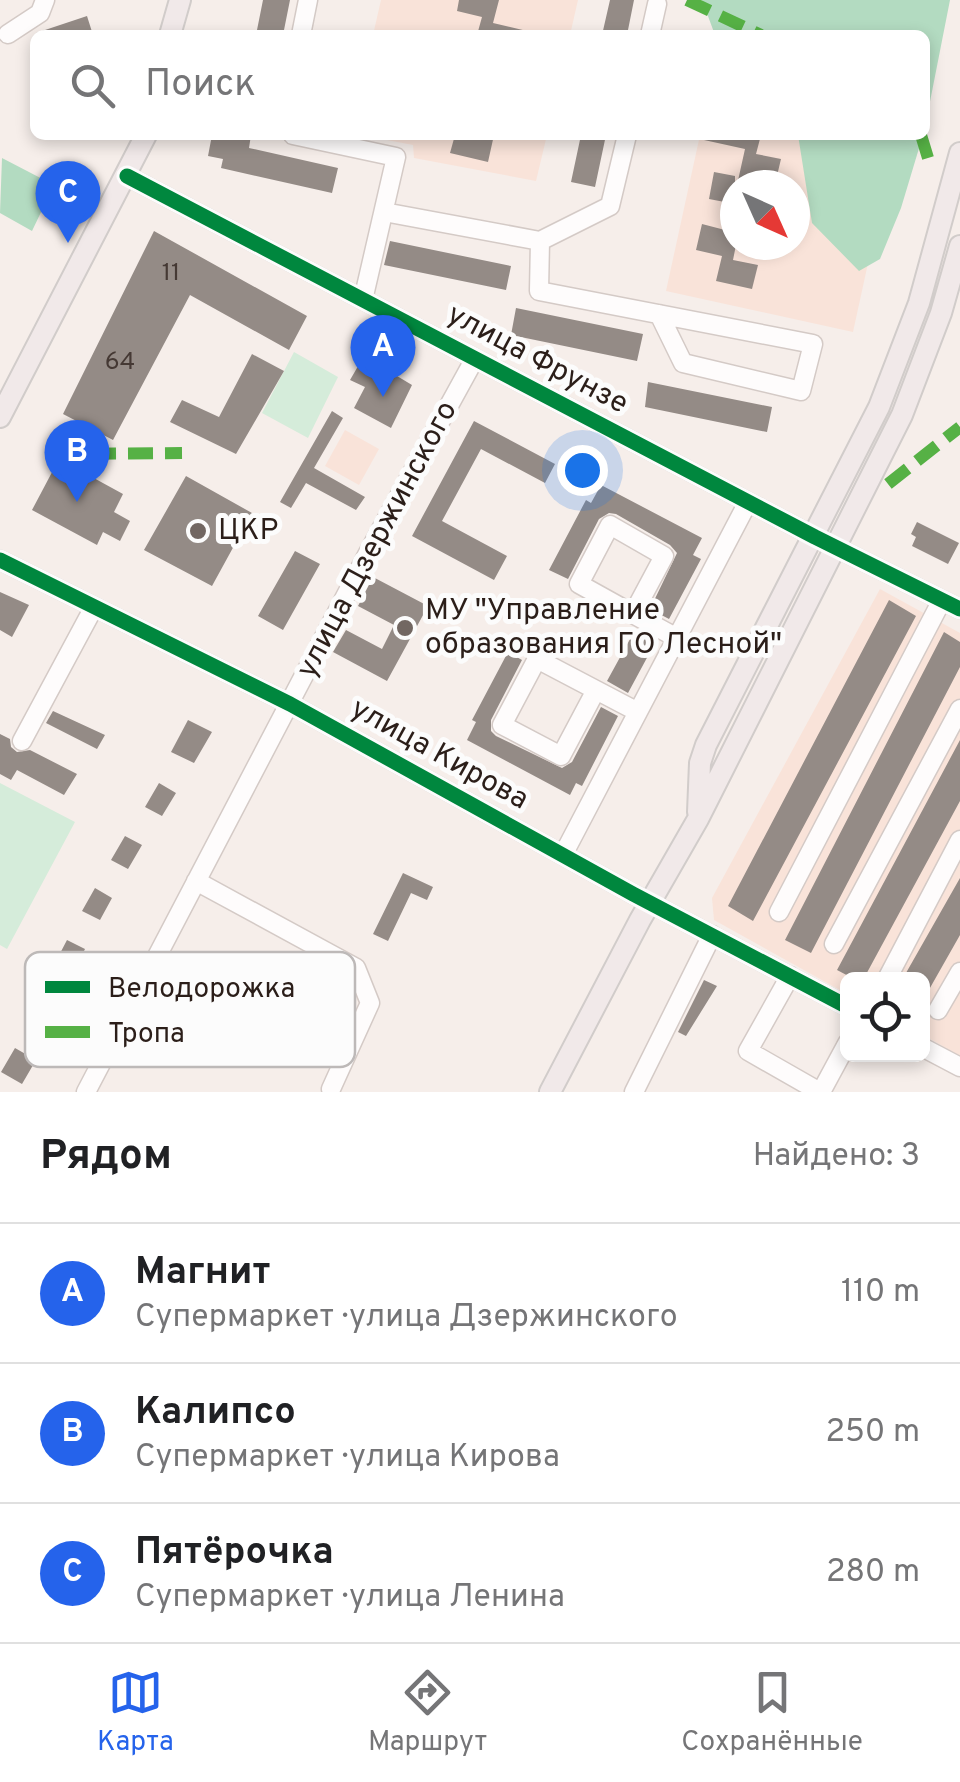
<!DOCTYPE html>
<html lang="ru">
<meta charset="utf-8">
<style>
:root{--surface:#fff;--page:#f6f6f6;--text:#202124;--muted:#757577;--line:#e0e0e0;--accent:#2563eb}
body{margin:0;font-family:Overpass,sans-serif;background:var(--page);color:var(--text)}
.controls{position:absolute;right:30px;bottom:30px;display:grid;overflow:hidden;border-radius:15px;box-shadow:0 5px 15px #0003}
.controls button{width:90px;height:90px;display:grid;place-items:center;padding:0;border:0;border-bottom:2px solid var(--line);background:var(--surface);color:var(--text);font:50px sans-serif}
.compass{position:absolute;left:720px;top:170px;width:90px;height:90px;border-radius:50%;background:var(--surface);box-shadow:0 5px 15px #0003;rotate:135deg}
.you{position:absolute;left:582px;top:470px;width:35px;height:35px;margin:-25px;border:8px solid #fff;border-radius:50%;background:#1a73e8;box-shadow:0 0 0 15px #1a73e833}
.badge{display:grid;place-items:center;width:65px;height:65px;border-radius:50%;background:var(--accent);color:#fff;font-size:32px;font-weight:700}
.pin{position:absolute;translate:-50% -82px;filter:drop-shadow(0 2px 5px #0008)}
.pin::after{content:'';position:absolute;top:52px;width:35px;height:30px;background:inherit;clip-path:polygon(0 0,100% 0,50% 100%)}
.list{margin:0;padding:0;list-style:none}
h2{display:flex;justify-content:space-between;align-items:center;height:130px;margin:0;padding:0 40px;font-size:42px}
h2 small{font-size:32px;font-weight:400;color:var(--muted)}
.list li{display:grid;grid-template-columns:65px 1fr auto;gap:30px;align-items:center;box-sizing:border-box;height:140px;padding:0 40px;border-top:2px solid var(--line)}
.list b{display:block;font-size:38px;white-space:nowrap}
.list p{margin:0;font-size:32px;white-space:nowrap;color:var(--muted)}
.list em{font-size:32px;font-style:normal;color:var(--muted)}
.icon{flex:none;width:55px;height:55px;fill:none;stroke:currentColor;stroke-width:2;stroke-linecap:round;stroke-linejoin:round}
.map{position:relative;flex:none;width:960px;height:1092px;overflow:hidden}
.search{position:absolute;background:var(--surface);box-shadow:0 5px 15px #0003;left:30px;right:30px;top:30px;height:110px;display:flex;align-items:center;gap:25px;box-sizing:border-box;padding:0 35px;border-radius:15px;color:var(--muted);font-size:38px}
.sheet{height:550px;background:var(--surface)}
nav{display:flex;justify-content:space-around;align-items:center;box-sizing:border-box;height:140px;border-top:2px solid var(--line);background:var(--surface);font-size:28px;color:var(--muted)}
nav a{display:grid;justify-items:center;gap:5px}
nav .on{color:var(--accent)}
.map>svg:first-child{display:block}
.built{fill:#f9e3d9;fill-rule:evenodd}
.green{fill:#d5ecda}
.forest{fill:#b3dbc1}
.building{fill:#948b86}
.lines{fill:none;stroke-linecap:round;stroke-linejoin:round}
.minor-casing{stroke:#d4cac6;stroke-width:21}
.major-casing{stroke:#d1ccca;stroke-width:24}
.minor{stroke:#fefcfc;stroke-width:18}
.major{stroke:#f1e9e9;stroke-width:20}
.quiet{stroke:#56b145;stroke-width:12;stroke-dasharray:25 12;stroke-linecap:butt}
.cycleway-casing{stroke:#fcfcfc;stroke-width:21}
.cycleway{stroke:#00873e;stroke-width:15}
.poi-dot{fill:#726762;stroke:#fcfcfc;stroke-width:4}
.labels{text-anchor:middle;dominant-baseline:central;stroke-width:10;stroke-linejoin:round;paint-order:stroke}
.number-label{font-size:25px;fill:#453934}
.street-label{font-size:30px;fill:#2b1e19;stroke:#fcfcfc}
.poi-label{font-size:30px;fill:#2b1e19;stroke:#fcfcfc;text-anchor:start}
.key{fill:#fcfcfc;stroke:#bdb9b8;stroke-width:2.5}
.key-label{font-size:28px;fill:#2b1e19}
</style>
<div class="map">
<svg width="960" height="1092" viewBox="0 0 960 1092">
<rect width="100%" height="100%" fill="#f6eeea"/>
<path class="built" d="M 381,0 L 578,0 L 570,35 L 373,35 Z
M 361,135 L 547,135 L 536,181 L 414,158 L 413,145 Z
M 700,135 L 896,135 L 853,332 L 666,291 ZM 735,185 L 795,185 L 795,245 L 735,245 Z
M 345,430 L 379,449 L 359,485 L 325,466 Z
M 880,589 L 960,633 L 960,1056 L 923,1035 L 922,979 L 848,979 L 847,994 L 714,920 L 712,898 Z"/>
<path class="green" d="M 294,352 L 338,377 L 308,438 L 262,413 Z
M 0,783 L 75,822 L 7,949 L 0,945 Z"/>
<path class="forest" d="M 702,0 L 950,0 L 925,127 L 925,35 L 715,35 Z
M 798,135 L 923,135 L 901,208 L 880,259 L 859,271 L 812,223 Z
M 2,158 L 54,185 L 32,231 L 0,213 Z"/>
<path class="building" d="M 263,0 L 290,0 L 283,35 L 256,35 Z
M 459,0 L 499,0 L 493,23 L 527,31 L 526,35 L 477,35 L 482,17 L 457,11 Z
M 610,0 L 634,0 L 627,35 L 602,35 Z
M 87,16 L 93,35 L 36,35 L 36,33 Z
M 212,135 L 251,135 L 249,148 L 338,168 L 332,193 L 221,168 L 223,159 L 208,156 Z
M 455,135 L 494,135 L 488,162 L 450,153 Z
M 581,135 L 606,135 L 595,187 L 571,182 Z
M 704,135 L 761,135 L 756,154 L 781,159 L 776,180 L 752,175 L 750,185 L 737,185 L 745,149 L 704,140 Z
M 714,172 L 735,176 L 735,204 L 709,199 Z
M 730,207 L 735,208 L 736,245 L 733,260 L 758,265 L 752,289 L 716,281 L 722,256 L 696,250 L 702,224 L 725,230 Z
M 154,231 L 307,316 L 289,350 L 190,295 L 113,440 L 63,414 Z
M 390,241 L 511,266 L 506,290 L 384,265 Z
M 516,308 L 643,334 L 637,361 L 511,335 Z
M 368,349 L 395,365 L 392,373 L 412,385 L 391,428 L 354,408 L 365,387 L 350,380 Z
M 252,354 L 284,371 L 236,454 L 170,422 L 182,400 L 219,417 Z
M 648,382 L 772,407 L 767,432 L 645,407 Z
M 332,411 L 343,418 L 314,468 L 365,497 L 356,510 L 306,483 L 291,508 L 280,502 Z
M 474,421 L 555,464 L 545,483 L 481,449 L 442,521 L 507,556 L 494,580 L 412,536 Z
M 59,459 L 123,494 L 114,512 L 130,521 L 120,541 L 103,532 L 97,545 L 32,510 Z
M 186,476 L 252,513 L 212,586 L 144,550 Z
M 601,485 L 702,538 L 693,555 L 701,559 L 669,619 L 650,609 L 677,553 L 670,545 L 616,514 L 609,513 L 599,519 L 568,579 L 549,570 L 586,500 L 591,503 Z
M 917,522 L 959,543 L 948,564 L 912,546 L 916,537 L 911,534 Z
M 295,551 L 320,564 L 283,630 L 258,616 Z
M 373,577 L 428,606 L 387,681 L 333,652 L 346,630 L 382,649 L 394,625 L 358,606 Z
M 0,592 L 29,605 L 12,637 L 0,630 Z
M 889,600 L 916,616 L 753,921 L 728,906 Z
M 635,630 L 656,641 L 628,693 L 607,681 Z
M 944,632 L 960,642 L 960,667 L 811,953 L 785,940 Z
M 508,652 L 522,660 L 491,720 L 491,731 L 496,736 L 562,768 L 572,762 L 601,707 L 618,716 L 582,786 L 576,783 L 570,795 L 467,740 L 476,722 L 472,720 Z
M 53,711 L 105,735 L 97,749 L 46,723 Z
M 188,720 L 212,732 L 194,763 L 171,752 Z
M 0,734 L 10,739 L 11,747 L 17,752 L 30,750 L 77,774 L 64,795 L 17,770 L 11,780 L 0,774 Z
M 960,740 L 960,801 L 863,980 L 856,980 L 837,970 Z
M 159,783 L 176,793 L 162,816 L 145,807 Z
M 125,836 L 142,845 L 128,869 L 111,860 Z
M 403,873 L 433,887 L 427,900 L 411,893 L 388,941 L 373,934 Z
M 960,878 L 960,935 L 922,1002 L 922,980 L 902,980 Z
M 95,888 L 112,898 L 100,920 L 82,911 Z
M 67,940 L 85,949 L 74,972 L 55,963 Z
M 704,980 L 717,986 L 686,1036 L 678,1032 Z
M 15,1048 L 36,1060 L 22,1084 L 1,1072 Z"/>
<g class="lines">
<g class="minor-casing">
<path id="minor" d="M 8,34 L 40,13 L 45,0
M 301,35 L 308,0
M 650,35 L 657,4
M 293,135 L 396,157 L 363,300
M 127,176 L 815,537 L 960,609
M 384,212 L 540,241 L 539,291 L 813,344 L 801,391 L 683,363 L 659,314
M 540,241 L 610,206 L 627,135
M 0,560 L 290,704 L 633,894 L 848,1007
M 633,614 L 579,584 L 610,525 L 664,556 L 633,614 L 677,638
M 596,690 L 537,659 L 502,725 L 561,756 L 596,690 L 638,712
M 22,741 L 94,607
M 563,855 L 748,502
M 196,881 L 356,968 L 370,1003 L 331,1089
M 779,912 L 942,600
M 834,944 L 960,709
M 790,976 L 748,1051 L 820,1092
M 887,979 L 960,840
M 938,1010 L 960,972
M 922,1047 L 960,1067
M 86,1092 L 368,553 L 474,360
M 634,1092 L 712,935
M 821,1092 L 848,1042"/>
</g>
<g class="major-casing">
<path id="major" d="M 170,35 L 180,0
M 0,417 L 146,135
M 698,812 L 700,763 L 706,745 L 879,407 L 919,303 L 960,153
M 550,1092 L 640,920 L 698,819 L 902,415 L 941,313 L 960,246"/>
</g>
<use href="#minor" class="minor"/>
<use href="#major" class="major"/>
<path class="quiet" d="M 687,0 L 761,35
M 921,135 L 928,158
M 54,454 L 182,453
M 888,484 L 960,427"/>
<g class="cycleway-casing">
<path id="cycleway" d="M 127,176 L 815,537 L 960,609
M 0,560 L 290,704 L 633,894 L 848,1007"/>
</g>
<use href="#cycleway" class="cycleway"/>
</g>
<g class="poi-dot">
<circle cx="198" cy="531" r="10"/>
<circle cx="405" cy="628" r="10"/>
</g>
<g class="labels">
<g class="number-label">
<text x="171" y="274">11</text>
<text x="120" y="363">64</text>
</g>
<g class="street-label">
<text transform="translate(537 360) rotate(28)">улица Фрунзе</text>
<text transform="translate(378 540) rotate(-62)">улица Дзержинского</text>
<text transform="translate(439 755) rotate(29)">улица Кирова</text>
</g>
<g class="poi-label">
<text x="218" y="531">ЦКР</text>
<text x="425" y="611">МУ "Управление<tspan x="425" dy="34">образования ГО Лесной"</tspan></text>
</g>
</g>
<rect x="25" y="952" width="330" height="115" rx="15" class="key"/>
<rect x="45" y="981" width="45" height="12" fill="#00873e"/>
<rect x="45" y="1026" width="45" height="12" fill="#56b145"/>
<g class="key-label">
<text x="108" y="997">Велодорожка</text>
<text x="108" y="1042">Тропа</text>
</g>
</svg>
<div class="controls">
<button><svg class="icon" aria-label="locate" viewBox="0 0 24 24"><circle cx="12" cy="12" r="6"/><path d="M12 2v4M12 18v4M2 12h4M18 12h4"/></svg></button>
</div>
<svg class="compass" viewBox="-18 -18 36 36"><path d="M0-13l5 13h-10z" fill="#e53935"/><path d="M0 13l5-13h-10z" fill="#757577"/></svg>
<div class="you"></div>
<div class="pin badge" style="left:383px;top:397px">A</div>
<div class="pin badge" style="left:77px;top:502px">B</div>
<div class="pin badge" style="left:68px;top:243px">C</div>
<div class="search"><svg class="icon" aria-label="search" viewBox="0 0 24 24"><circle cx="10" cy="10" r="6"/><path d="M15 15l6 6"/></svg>Поиск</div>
</div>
<section class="sheet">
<h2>Рядом<small>Найдено: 3</small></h2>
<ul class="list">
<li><span class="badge">A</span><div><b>Магнит</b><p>Супермаркет · улица Дзержинского</p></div><em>110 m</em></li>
<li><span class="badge">B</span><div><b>Калипсо</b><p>Супермаркет · улица Кирова</p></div><em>250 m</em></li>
<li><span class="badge">C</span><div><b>Пятёрочка</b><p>Супермаркет · улица Ленина</p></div><em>280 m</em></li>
</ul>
</section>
<nav>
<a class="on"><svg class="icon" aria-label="map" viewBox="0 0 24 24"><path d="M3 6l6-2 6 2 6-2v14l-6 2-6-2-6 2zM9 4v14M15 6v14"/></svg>Карта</a>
<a><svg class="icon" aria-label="directions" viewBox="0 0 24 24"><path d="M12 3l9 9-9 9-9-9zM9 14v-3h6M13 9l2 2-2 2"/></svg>Маршрут</a>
<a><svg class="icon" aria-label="saved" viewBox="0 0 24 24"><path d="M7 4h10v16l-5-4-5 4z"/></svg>Сохранённые</a>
</nav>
